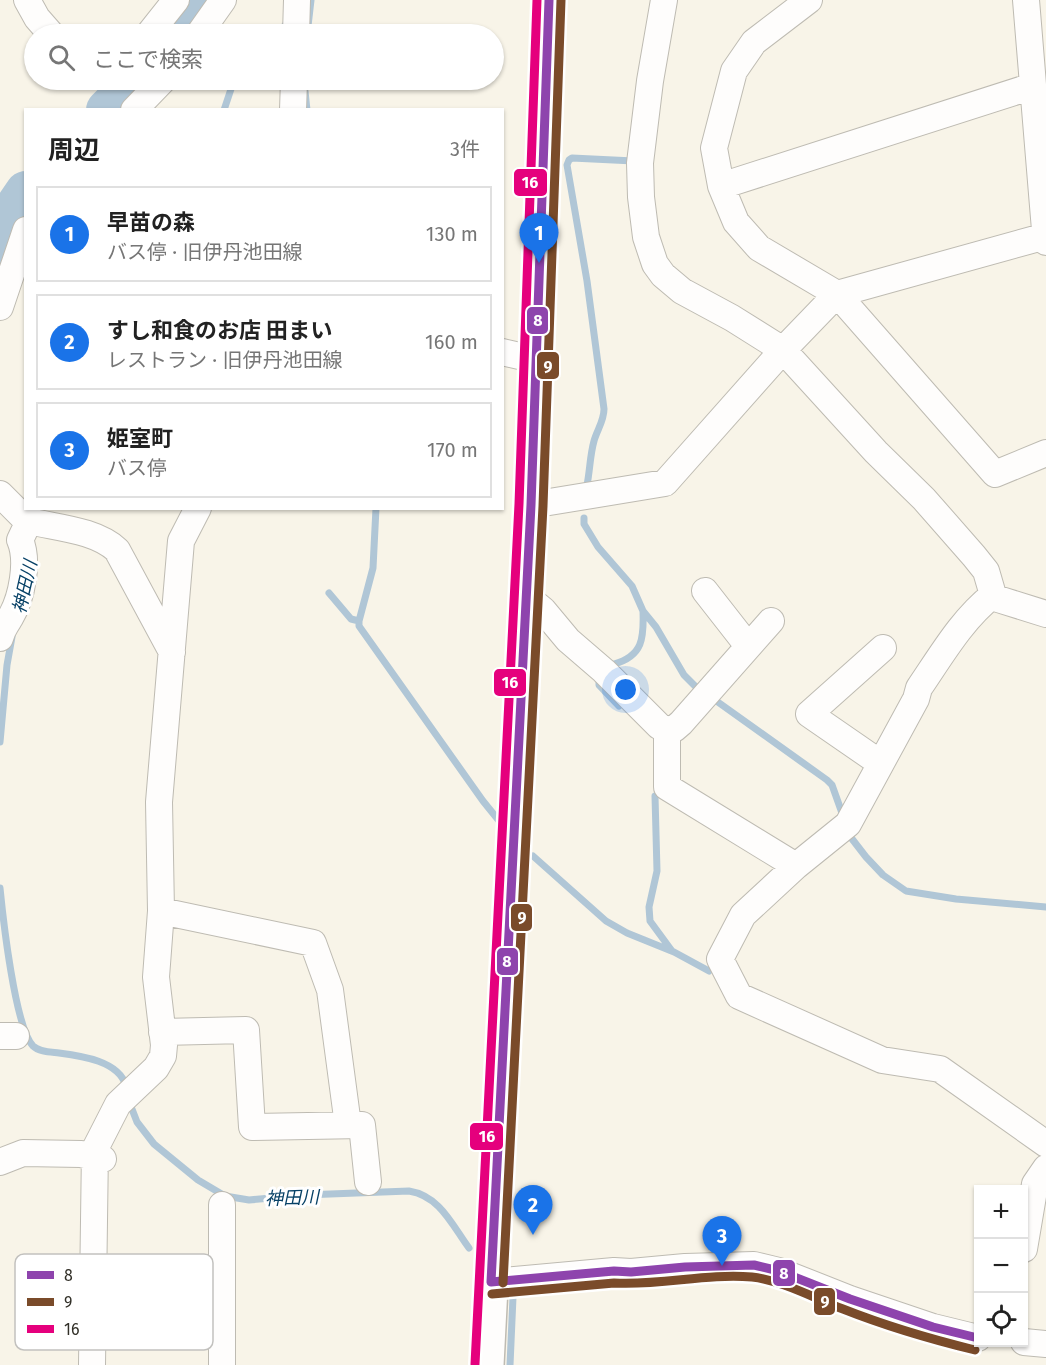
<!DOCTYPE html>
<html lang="ja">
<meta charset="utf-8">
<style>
:root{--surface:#fff;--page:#f2f2f2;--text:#222;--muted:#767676;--line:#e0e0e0;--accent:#1a73e8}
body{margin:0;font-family:"Fira Sans","Noto Sans JP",sans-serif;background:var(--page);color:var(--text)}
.controls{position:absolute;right:18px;bottom:18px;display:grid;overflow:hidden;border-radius:0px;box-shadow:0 2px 4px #0004}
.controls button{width:54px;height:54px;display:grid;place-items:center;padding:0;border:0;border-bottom:2px solid var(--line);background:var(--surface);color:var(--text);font:30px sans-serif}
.you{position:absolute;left:626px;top:690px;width:21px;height:21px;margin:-15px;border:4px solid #fff;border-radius:50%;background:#1a73e8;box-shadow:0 0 0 9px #1a73e833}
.badge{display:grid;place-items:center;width:39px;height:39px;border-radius:50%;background:var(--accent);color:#fff;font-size:20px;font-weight:700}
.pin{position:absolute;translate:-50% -50px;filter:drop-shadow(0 2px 3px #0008)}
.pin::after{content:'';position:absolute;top:32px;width:21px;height:18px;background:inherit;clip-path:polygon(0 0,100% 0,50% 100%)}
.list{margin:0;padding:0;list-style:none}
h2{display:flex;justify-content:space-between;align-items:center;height:78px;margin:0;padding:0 24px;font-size:26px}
h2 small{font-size:20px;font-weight:400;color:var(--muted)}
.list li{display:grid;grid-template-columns:39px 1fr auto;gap:18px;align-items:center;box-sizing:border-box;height:96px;margin:0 12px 12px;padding:0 12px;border:2px solid var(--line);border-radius:0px}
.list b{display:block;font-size:22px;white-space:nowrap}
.list p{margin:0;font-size:20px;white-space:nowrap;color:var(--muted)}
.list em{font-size:20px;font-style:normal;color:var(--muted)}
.icon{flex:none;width:33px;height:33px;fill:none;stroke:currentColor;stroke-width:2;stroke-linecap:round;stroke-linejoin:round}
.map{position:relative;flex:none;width:1046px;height:1365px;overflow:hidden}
.search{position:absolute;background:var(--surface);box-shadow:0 2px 4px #0004;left:24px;top:24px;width:480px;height:66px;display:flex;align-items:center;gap:15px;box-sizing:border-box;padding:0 21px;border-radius:33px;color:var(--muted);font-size:22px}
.panel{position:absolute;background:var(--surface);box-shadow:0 2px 4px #0004;left:24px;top:108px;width:480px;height:402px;border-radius:0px}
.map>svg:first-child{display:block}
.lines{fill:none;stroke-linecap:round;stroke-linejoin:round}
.stream{stroke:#b0c6d6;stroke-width:7}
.river{stroke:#b0c6d6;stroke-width:42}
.minor-casing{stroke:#bebbb2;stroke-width:28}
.tertiary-casing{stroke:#bebbb2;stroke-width:36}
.minor{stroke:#fefdfc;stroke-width:26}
.tertiary{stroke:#fefdfc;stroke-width:33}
.bus-1-casing{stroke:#fff;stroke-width:14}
.bus-2-casing{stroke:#fff;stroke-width:14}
.bus-3-casing{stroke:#fff;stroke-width:14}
.bus-1{stroke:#8e44ad;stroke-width:9}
.bus-2{stroke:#7a4b2a;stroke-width:9}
.bus-3{stroke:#e5007d;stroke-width:9}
.labels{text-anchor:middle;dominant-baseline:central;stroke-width:6;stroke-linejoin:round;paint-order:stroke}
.water-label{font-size:18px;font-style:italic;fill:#074166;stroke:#fff}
.key{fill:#fff;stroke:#c2c1be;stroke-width:1.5}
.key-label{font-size:16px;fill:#323028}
.line-badge{stroke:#fff;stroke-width:2}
.badge-label{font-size:16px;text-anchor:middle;font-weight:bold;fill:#fff}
</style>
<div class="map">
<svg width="1046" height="1365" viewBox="0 0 1046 1365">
<rect width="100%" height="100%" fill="#f8f4e8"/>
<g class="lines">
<path class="stream" d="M 308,26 L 311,0
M 278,34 L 286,24
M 305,91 L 307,110
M 224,110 L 234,80
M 587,485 C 590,470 590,455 594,441 C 597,430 604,421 604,409 L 587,281 L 567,165 L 569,160 L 572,158 L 634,161
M 376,508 L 373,568 L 359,621 L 359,626 L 483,801 L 500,822
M 584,518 L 584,524 L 598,547 L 632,586 L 643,611 L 656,627 L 684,675 L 696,687
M 329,593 L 351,619 L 359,621
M 614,664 C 643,656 644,638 643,611
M 599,679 L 599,685 L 619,706
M 715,700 L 827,780 L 832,785 L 842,813
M 0,742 L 7,665 L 12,637
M 655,796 L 657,871 L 649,907 L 650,921 L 672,951
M 849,835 L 866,857 L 883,875 L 906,891 L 956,899 L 1046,907
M 533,856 L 606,921 L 627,933 L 674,952 L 709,971
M 0,888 C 3,918 15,1027 33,1046 C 39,1052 51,1052 59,1053 C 82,1056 119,1061 126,1086
M 130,1104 L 137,1122 L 154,1144 L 198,1180 L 225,1196 L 249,1200 L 304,1195 L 409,1191 C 440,1196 452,1225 469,1248
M 510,1365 L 513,1297"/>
<path class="river" d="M 174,34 L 198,0
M 107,110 L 137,80
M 0,245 L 17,205 L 26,192"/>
<g class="minor-casing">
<path id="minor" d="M 27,0 L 37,18 L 51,34
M 664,0 L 650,81 L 640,163 L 641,197 L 646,237 L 655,264 L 663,275 L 682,291 L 732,318 L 783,350 L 876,452 L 924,499 L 974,556 L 986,571 L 993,595 L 998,599 L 1046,614
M 809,0 L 754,42 L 734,71 L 714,148 L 721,186 L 736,222 L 759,248 L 837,294 L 995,474 L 1046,453
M 1026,0 L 1046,242
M 149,34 L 176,0
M 199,34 L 223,0
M 296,34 L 297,0
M 134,110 L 163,80
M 293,110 L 294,80
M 721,186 L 1033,86
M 0,307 L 26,230
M 502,352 L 537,360
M 0,494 L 21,515 L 29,521 C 58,528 95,530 117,550 L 172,652
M 531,505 L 665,483 L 783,350 L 837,294 L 1046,236
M 705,591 L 748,646
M 993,595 C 962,619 941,656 919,688 L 916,699 L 848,824 L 796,866 L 743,915 L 720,959 L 739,996 L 882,1060 L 940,1069 L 1046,1144
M 526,596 L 543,610 L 568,640 L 604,671 L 659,726 L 667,730 L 667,787 L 796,866
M 0,638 C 3,627 5,627 10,618 C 22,598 29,561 20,540 L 29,521
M 667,730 L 674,729 L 681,723 L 771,621
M 880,763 L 809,714 L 883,648
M 161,911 L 313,943 L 330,990 L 348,1125
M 162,1032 L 246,1030 L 252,1127 L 362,1125 L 368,1182
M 0,1036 L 16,1036
M 0,1162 L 23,1153 L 81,1154 L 103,1159
M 222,1205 L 222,1365
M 1024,1249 L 1035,1184 L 1046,1168
M 491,1282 L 614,1271 L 631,1272 L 685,1267 L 754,1265 L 779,1271 L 850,1299 L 933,1327 L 978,1338
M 1024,1342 L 1046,1344
M 92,1365 L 95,1149 L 118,1104 L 156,1068 L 163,1056 L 164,1045 L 156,977 L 161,911 L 159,802 L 181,541 L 198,508"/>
</g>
<g class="tertiary-casing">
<path id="tertiary" d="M 487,1365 L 531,505 L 549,0"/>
</g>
<use href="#minor" class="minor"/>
<use href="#tertiary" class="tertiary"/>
<g class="bus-1-casing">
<path id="bus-1" d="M 491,1282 L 531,505 L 549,0
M 491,1282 L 614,1271 L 631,1272 L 685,1267 L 754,1265 L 779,1271 L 850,1299 L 933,1327 L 978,1338"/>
</g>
<g class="bus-2-casing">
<path id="bus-2" d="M 503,1283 L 543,506 L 561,0
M 492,1294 L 614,1283 C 660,1286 706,1273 752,1277 C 781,1280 816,1299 843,1309 C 886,1326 930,1339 975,1350"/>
</g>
<g class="bus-3-casing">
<path id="bus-3" d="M 475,1364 L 519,504 L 537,0"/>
</g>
<use href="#bus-1" class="bus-1"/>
<use href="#bus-2" class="bus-2"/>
<use href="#bus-3" class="bus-3"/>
</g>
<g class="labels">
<g class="water-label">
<text transform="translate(25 587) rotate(-77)">神田川</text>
<text transform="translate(292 1198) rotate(-2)">神田川</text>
</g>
</g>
<rect x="15" y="1254" width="198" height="96" rx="9" class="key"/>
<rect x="27" y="1271" width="27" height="8" fill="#8e44ad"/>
<rect x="27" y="1298" width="27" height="8" fill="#7a4b2a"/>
<rect x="27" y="1325" width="27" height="8" fill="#e5007d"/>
<g class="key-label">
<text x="64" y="1281">8</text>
<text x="64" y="1308">9</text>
<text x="64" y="1335">16</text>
</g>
<g class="line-badge">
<rect x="513" y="168" width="35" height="29" rx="6" fill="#e5007d"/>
<rect x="526" y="306" width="23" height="29" rx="6" fill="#8e44ad"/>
<rect x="536" y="351" width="24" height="29" rx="6" fill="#7a4b2a"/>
<rect x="493" y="668" width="34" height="29" rx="6" fill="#e5007d"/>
<rect x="510" y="903" width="23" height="29" rx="6" fill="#7a4b2a"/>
<rect x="496" y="947" width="23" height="29" rx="6" fill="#8e44ad"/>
<rect x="469" y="1122" width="35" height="29" rx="6" fill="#e5007d"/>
<rect x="772" y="1259" width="24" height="28" rx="6" fill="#8e44ad"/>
<rect x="813" y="1287" width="23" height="29" rx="6" fill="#7a4b2a"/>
</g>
<g class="badge-label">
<text x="530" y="188">16</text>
<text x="538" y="326">8</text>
<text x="548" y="372">9</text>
<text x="510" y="688">16</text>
<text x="522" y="923">9</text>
<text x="507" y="967">8</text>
<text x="487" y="1142">16</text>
<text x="784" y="1279">8</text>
<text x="825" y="1307">9</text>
</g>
</svg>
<div class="controls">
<button>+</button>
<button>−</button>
<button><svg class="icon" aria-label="locate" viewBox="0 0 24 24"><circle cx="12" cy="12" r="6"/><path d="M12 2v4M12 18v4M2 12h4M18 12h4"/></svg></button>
</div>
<div class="you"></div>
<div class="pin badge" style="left:539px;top:263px">1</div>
<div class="pin badge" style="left:533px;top:1235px">2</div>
<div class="pin badge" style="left:722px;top:1266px">3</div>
<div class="search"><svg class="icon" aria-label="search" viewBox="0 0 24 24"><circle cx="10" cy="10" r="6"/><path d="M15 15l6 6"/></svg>ここで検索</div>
<section class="panel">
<h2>周辺<small>3件</small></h2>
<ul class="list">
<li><span class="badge">1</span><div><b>早苗の森</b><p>バス停 · 旧伊丹池田線</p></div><em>130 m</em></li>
<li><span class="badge">2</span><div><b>すし和食のお店 田まい</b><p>レストラン · 旧伊丹池田線</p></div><em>160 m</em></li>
<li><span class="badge">3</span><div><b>姫室町</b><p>バス停</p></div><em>170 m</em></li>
</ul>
</section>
</div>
